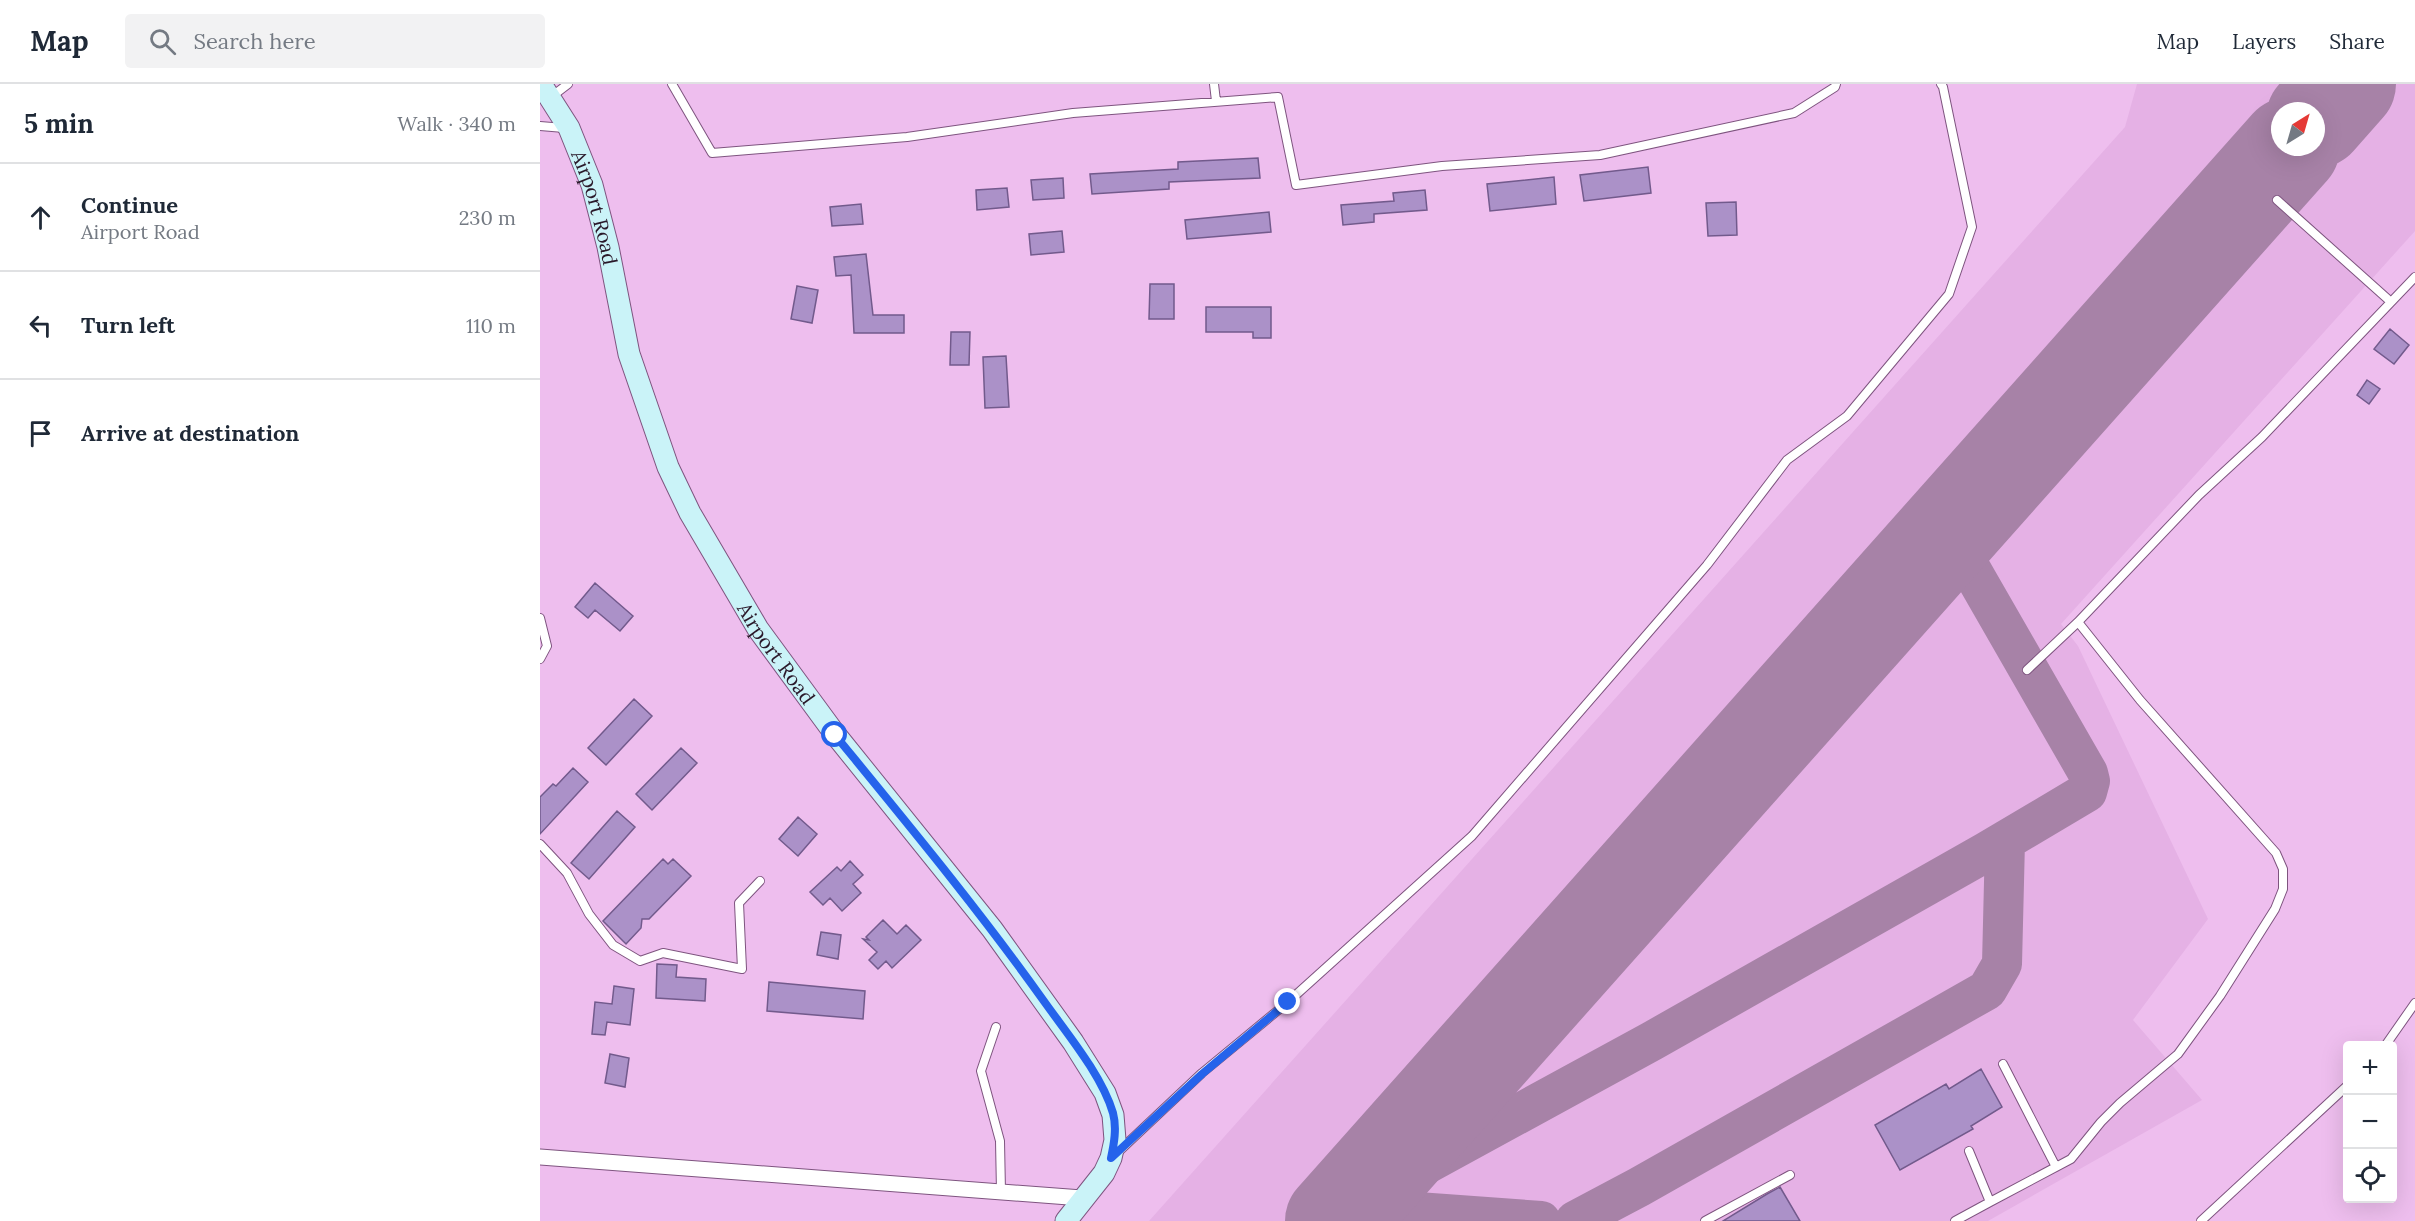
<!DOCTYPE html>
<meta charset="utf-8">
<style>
:root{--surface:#fff;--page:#f2f2f3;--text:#1f2937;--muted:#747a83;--line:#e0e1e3}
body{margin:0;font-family:Lora,serif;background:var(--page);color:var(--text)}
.controls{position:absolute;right:18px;bottom:18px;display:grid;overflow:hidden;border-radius:6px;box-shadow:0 6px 24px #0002}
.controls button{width:54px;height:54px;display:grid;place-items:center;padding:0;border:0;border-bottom:2px solid var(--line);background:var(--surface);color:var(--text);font:30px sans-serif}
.compass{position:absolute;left:1731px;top:18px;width:54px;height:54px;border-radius:50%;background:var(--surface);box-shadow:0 6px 24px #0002;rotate:37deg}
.stop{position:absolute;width:18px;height:18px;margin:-14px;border:4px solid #2563eb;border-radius:50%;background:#fff}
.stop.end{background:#2563eb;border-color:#fff;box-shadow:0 2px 6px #0008}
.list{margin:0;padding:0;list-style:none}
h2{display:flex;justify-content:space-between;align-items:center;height:78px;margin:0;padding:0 24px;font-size:26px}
h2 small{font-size:20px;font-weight:400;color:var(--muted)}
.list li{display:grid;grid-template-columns:39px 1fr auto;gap:18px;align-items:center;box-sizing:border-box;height:108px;padding:0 24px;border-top:2px solid var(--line)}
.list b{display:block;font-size:22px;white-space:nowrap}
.list p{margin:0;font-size:20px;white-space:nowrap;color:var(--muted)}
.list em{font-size:20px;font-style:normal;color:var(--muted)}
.icon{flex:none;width:33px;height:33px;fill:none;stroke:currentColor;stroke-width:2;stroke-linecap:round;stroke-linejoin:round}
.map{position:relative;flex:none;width:1875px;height:1137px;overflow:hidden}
header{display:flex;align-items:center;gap:36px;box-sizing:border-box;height:84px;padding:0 30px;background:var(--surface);border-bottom:2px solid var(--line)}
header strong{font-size:28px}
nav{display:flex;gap:33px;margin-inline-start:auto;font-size:21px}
.search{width:420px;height:54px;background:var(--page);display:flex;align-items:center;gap:15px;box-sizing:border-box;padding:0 21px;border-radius:6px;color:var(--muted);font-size:22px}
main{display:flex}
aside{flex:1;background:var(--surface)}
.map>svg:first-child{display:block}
.built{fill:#e5b1e5;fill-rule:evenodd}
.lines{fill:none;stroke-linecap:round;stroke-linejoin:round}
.taxiway{stroke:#a782a7;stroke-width:40}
.runway{stroke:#a782a7;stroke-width:100}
.building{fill:#ab91c8;stroke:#725a8c;stroke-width:1.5}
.service-casing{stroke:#7e547f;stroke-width:10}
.minor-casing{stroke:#7e547f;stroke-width:17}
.secondary-casing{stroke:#7e547f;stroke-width:23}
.service{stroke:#fff;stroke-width:8}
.minor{stroke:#fff;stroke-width:15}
.secondary{stroke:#caf3f8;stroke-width:21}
.route{stroke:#2563eb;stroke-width:8}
.labels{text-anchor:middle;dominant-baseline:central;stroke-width:4.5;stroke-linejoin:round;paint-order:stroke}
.street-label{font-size:20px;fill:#2a192a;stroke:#fbcbfc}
</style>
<header>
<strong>Map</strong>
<div class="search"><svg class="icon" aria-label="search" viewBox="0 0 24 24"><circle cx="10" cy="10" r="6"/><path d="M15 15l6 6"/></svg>Search here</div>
<nav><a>Map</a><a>Layers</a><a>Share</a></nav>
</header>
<main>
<aside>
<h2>5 min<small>Walk · 340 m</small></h2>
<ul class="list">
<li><svg class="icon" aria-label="ahead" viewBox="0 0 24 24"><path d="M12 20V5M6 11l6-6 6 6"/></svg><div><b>Continue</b><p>Airport Road</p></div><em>230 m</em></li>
<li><svg class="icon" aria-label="left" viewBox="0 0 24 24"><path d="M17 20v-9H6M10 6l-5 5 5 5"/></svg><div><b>Turn left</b></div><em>110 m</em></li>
<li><svg class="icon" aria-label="arrive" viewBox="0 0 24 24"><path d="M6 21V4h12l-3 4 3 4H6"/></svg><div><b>Arrive at destination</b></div></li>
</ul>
</aside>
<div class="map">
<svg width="1875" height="1137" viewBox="0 0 1875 1137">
<rect width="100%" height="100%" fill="#eebeee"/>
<path class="built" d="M 1597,0 L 1875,0 L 1875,147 L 1521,540 L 1538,562 L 1668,835 L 1593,936 L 1662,1016 L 1448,1137 L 609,1137 L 1585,43 ZM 1740,27 L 1776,27 L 1776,63 L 1740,63 Z"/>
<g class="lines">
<path class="taxiway" d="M 808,1123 L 1112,957 L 1446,768 L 1547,708 L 1550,697 L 1548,689 L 1409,447
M 808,1123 L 1001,1137
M 1035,1137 L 1099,1103 L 1447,906 L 1462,880 L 1465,757"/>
<path class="runway" d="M 1776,34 L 1806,0
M 795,1137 L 1750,63"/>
</g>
<path class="building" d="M 718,74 L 720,94 L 629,98 L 629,105 L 552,110 L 550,90 L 638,85 L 638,78 Z
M 1108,83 L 1111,109 L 1044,117 L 1040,91 Z
M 1014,93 L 1016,120 L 950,127 L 947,100 Z
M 523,94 L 524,114 L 493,116 L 491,96 Z
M 467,104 L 469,123 L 437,126 L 436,106 Z
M 885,106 L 887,126 L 834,130 L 834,138 L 803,141 L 801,121 L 854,117 L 853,109 Z
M 1196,118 L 1197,151 L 1168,152 L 1166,119 Z
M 321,120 L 323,140 L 292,142 L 290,123 Z
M 729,128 L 731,148 L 647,155 L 645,136 Z
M 522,147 L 524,168 L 491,171 L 489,150 Z
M 326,170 L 333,231 L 364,231 L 364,249 L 314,249 L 311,191 L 296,192 L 294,173 Z
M 610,200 L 634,200 L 634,235 L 609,235 Z
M 257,202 L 278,206 L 272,239 L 251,235 Z
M 666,223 L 731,223 L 731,254 L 713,254 L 713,248 L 666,248 Z
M 1850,245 L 1869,261 L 1854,280 L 1834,265 Z
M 411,248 L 430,248 L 429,281 L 410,281 Z
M 466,272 L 469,323 L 445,324 L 443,273 Z
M 1827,296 L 1840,305 L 1829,320 L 1817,311 Z
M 55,499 L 93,532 L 80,547 L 55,526 L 48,534 L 35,523 Z
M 94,615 L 112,632 L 66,681 L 48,664 Z
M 141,664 L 157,679 L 112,726 L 96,710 Z
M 33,684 L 48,698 L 0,750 L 0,713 L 13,700 L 16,702 Z
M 77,727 L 95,743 L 49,795 L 31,779 Z
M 258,733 L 277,750 L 258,772 L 239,755 Z
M 123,775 L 128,780 L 133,775 L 151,792 L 109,835 L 102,835 L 101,844 L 86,860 L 63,837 Z
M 310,777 L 323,791 L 313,800 L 321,809 L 302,827 L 290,814 L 283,821 L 270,808 L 297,783 L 301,787 Z
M 343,836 L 357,850 L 366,841 L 381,856 L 352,884 L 346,877 L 338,885 L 329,876 L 337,868 L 323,855 L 329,856 L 326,853 Z
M 281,848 L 301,851 L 298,875 L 277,871 Z
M 117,880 L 137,881 L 136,893 L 166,895 L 165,917 L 116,914 Z
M 229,898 L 325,907 L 323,935 L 227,927 Z
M 74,902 L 94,905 L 90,941 L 67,938 L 65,951 L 52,950 L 55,918 L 72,920 Z
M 70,970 L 89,974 L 85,1003 L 65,999 Z
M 1441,985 L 1462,1023 L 1431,1042 L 1433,1045 L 1360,1086 L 1335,1041 L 1406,1000 L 1409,1005 Z
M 1240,1103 L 1260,1137 L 1183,1137 L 1227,1110 Z"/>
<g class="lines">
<g class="service-casing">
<path id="service" d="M 132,0 L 172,69 L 367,53 L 533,29 L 738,13 L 756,101 L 902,82 L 1060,71 L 1254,29 L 1295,3 L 1296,0
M 674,0 L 676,17
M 11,13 L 28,0
M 0,42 L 24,44
M 1737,116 L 1851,218
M 0,534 L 7,562 L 0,575
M 1538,538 L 1659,411 L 1722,353 L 1875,193
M 0,760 L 27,789 L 49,830 L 73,861 L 100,877 L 123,869 L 202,885 L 199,819 L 220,797
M 456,943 L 441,987 L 460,1057 L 461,1108
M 1845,962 L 1875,919
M 1463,980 L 1516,1083
M 577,1069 L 662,989 L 748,918 L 932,752 L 1167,481 L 1247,376 L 1307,332 L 1409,210 L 1432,143 L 1403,3 L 1401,0
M 1450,1118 L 1531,1075 L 1561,1038 L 1580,1019 L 1638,970 L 1680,912 L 1735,825 L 1743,805 L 1743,785 L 1736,769 L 1600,616 L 1538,538 L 1487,586
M 1165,1137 L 1250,1091
M 1415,1137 L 1450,1118 L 1429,1067
M 1661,1137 L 1808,1001"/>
</g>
<g class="minor-casing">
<path id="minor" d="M 0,1073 L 542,1114"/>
</g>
<g class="secondary-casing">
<g id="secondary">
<path id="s1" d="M 1,0 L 29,44 L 52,101 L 68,163 L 89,270 L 128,383 L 150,429 L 218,545 L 295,650 L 452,845 L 533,958 L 565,1009 L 573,1031 L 575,1056 L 571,1074 L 564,1089 L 526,1137"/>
</g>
</g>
<use href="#service" class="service"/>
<use href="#minor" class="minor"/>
<use href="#secondary" class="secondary"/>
</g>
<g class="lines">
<path class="route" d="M 295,651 C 367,739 440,827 506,920 C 529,952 562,992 573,1029 C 577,1044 574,1060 571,1074 L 662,990 L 748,918"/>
</g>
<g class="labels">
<g class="street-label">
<text stroke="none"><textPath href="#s1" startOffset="136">Airport Road</textPath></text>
<text stroke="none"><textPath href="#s1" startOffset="622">Airport Road</textPath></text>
</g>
</g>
</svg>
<div class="controls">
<button>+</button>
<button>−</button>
<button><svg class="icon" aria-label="locate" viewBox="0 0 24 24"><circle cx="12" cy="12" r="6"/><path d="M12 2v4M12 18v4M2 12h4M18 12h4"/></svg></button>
</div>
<svg class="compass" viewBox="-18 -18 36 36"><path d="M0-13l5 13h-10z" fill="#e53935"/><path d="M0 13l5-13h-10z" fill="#747a83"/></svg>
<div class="stop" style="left:295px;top:651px"></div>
<div class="stop end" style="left:748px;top:918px"></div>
</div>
</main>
